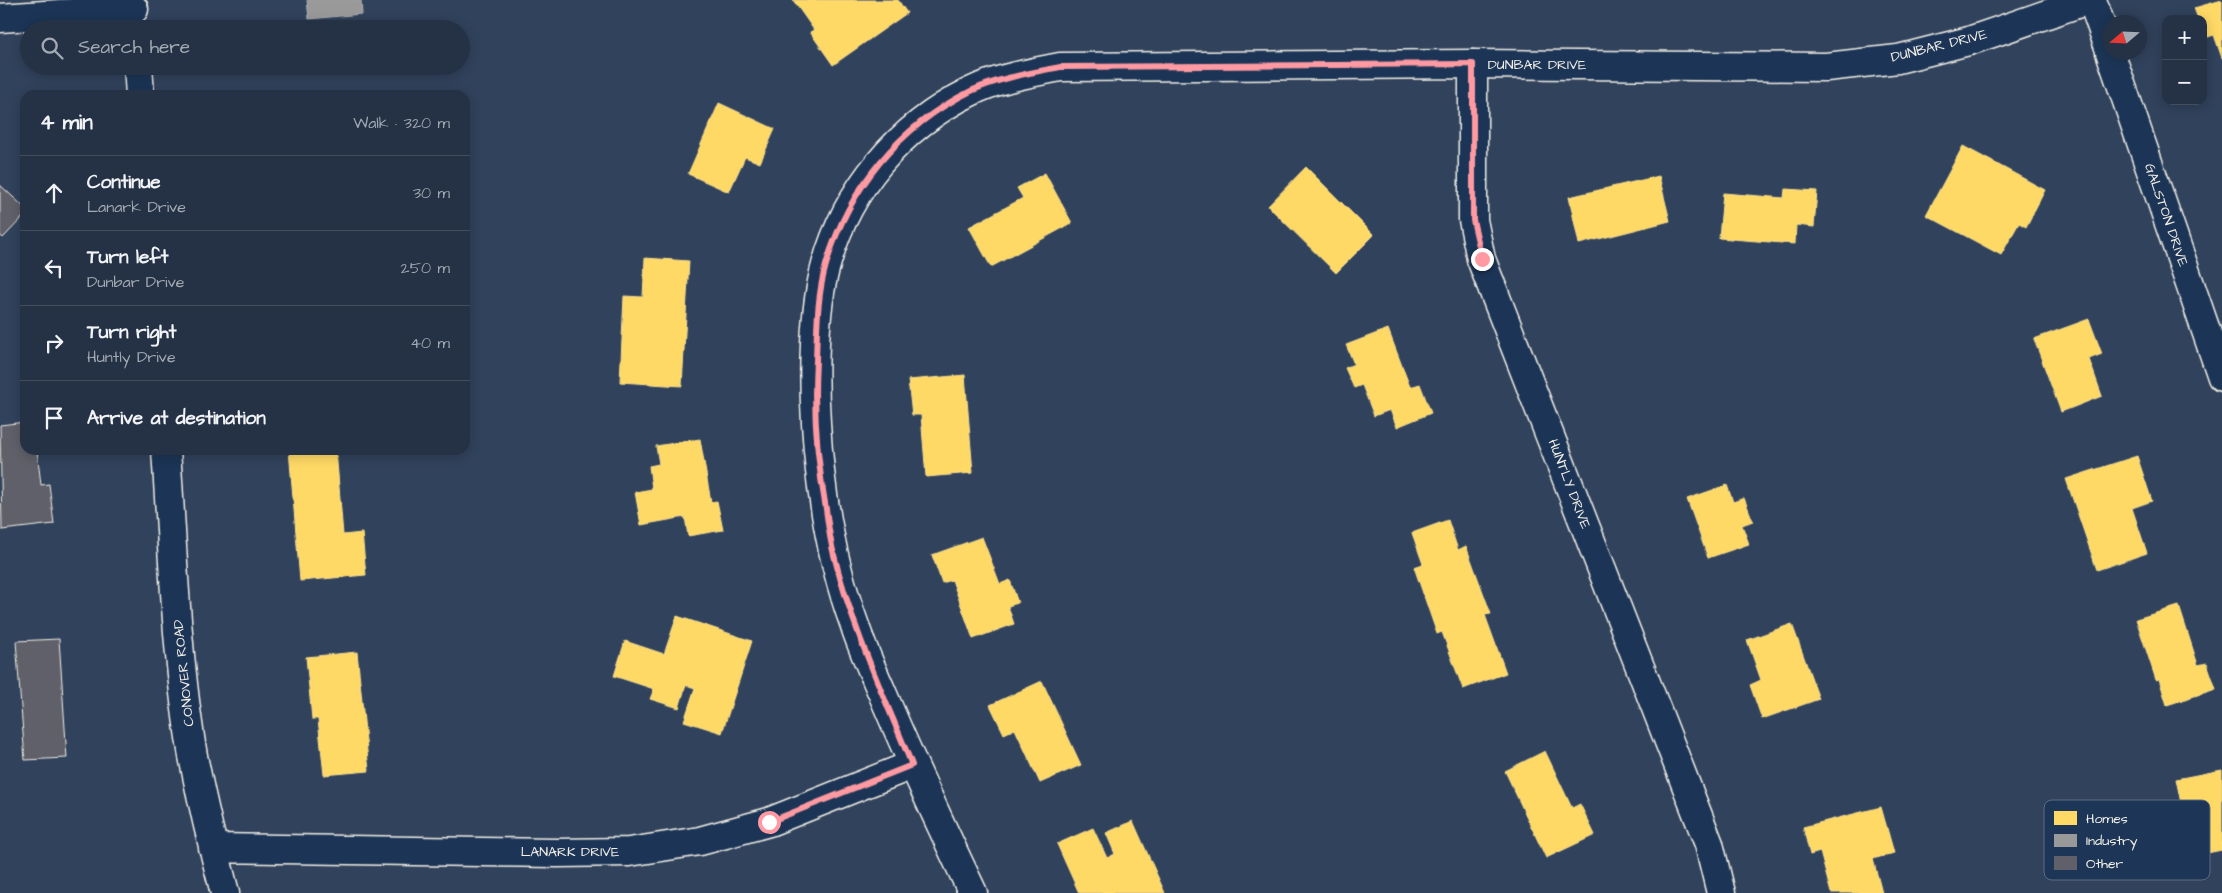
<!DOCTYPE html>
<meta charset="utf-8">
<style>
:root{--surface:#253245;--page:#313e50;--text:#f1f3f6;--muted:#a3aab3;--line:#424d5e}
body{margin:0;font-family:"Architects Daughter",sans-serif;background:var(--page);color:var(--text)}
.controls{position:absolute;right:15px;top:15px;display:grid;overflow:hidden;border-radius:10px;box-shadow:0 2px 12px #0003}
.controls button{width:45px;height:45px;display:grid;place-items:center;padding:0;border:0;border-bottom:1px solid var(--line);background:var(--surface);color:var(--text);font:25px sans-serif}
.compass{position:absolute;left:2102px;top:15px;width:45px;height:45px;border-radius:50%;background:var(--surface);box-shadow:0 2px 12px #0003;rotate:251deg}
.stop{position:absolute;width:15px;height:15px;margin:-11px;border:4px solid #ff9aa2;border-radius:50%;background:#fff}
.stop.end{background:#ff9aa2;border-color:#fff;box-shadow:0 1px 5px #0008}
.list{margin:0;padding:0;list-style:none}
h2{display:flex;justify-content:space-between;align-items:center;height:65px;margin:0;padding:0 20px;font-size:21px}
h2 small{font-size:16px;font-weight:400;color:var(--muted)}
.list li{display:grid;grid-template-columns:32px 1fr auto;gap:15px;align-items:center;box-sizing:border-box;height:75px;padding:0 20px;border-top:1px solid var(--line)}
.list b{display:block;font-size:19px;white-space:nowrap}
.list p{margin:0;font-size:16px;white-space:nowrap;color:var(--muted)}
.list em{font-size:16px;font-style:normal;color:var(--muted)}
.icon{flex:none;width:28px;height:28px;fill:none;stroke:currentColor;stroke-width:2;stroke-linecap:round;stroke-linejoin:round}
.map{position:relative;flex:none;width:2222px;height:893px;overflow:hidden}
.search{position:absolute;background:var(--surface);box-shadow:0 2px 12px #0003;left:20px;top:20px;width:450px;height:55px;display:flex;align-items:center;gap:12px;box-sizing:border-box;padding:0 18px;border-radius:28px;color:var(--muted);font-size:19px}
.panel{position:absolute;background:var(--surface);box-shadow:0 2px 12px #0003;left:20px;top:90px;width:450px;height:365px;border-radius:15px}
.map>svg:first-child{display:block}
.homes{fill:#ffd966;stroke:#fce08d}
.industry{fill:#999;stroke:#b4b3b1}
.building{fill:#5f6069;stroke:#f4f1e8}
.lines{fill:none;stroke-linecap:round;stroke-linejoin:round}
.minor-casing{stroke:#f4f1e8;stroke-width:31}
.minor{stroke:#1d3557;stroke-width:28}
.route{stroke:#ff9aa2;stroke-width:6}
.labels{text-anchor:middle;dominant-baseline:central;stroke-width:5;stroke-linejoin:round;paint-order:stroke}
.street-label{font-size:14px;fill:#f4f1e8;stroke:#1d3557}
.key{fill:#1d3557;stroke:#5e6d82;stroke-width:1}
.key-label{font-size:14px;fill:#f4f1e8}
</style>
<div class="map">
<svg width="2222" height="893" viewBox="0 0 2222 893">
<rect width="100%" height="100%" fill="#31425c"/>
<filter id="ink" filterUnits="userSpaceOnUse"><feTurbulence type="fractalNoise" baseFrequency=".02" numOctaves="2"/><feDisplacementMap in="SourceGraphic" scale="10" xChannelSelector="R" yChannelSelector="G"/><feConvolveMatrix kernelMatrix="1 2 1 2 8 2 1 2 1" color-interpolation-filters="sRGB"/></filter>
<g filter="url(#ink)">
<path class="homes" d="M 793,0 L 898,0 L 907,13 L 833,65 L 810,32 L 814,30 Z
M 2222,0 L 2222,58 L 2214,35 L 2205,38 L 2203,19 L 2198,19 L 2194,8 Z
M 719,103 L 775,129 L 760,163 L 745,157 L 729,192 L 688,174 Z
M 1963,146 L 2045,190 L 2026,227 L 2019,223 L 2001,255 L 1926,215 Z
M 1306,167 L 1374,235 L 1336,273 L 1268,206 Z
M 1045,173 L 1072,223 L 991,267 L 969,227 L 1023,198 L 1017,188 Z
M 1659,176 L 1670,221 L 1579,244 L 1569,197 Z
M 1785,189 L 1817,191 L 1814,227 L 1796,225 L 1795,244 L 1719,238 L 1723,193 L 1784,198 Z
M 645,258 L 689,261 L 682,386 L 620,382 L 624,296 L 643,297 Z
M 2089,319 L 2102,354 L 2089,359 L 2102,396 L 2061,412 L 2034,339 Z
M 1388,329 L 1410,387 L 1420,384 L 1431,413 L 1397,427 L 1390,410 L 1374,416 L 1362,385 L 1354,388 L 1345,368 L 1354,364 L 1346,345 Z
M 965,375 L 973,473 L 926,477 L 921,415 L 912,415 L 908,380 Z
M 700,439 L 711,502 L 717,501 L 723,530 L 688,536 L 685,517 L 641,525 L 635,492 L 652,489 L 649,466 L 659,464 L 656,446 Z
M 289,450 L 336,450 L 343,535 L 362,533 L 366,575 L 300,581 Z
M 2137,456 L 2152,501 L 2132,508 L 2147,553 L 2097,570 L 2066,479 Z
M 1727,485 L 1733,502 L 1744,498 L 1753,521 L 1742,525 L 1749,544 L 1708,558 L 1687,499 Z
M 1448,520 L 1458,550 L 1466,546 L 1491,614 L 1485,615 L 1506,673 L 1463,689 L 1442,632 L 1437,634 L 1414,567 L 1423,564 L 1412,533 Z
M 982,537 L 1000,584 L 1010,580 L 1018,603 L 1008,606 L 1014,624 L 973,639 L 952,580 L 942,583 L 932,555 Z
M 2179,606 L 2198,665 L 2207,663 L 2216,689 L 2167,705 L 2159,679 L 2156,680 L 2136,619 Z
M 677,616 L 752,641 L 722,733 L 684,721 L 695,688 L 686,685 L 679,708 L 650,699 L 654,689 L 614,676 L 625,641 L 664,654 Z
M 1792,624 L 1819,699 L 1762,719 L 1750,685 L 1761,680 L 1747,640 Z
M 357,652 L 369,771 L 324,775 L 318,719 L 312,719 L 306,657 Z
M 1042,681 L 1081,765 L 1040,783 L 1015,729 L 1004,734 L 990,705 Z
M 1545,751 L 1572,808 L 1580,804 L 1595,835 L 1546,858 L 1505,771 Z
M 2222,770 L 2222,850 L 2192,856 L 2176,779 Z
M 1881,807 L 1894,853 L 1873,859 L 1882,893 L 1831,893 L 1820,852 L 1810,855 L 1803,827 Z
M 1133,821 L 1165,893 L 1079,893 L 1057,844 L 1093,828 L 1107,858 L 1115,854 L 1106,833 Z"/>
<path class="industry" d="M 307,0 L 361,0 L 362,14 L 309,19 Z"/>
<path class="building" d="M 0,185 L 25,208 L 25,215 L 3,238 L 0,235 Z
M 25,422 L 25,450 L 37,450 L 41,485 L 49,484 L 54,524 L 2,530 L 0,425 Z
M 59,639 L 67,758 L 25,760 L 16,641 Z"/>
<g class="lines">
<g class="minor-casing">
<path id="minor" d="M 2092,0 L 2110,50
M 0,18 L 134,9
M 2110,52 L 2222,377
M 1473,64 L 1473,220 L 1481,259 L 1709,844 L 1721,893
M 138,66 L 140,95
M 166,450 C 173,552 176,656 193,756 C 202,802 213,848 225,893
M 213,848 L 557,853 L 629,852 L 700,841 L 769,822 L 912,765
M 973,893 C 941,826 910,759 881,690 C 872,669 862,648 855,626 C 831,561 820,492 816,423 C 813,376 813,311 826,265 C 847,189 899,127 970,92 C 998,78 1030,73 1060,67 L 1473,64 L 1826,67 L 1898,59 L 1969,41 L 2088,0"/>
</g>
<use href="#minor" class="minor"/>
</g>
</g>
<g class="lines" filter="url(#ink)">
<path class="route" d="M 769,822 L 912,765 C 884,696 852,628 834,555 C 830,540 828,524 826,509 C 817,460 813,411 816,361 C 817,330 817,295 826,265 C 848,189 899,126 971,91 C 999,78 1030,73 1060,67 L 1473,64 L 1473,220 L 1482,259"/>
</g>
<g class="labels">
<g class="street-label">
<text transform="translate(1939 46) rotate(-14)">DUNBAR DRIVE</text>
<text x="1537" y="65">DUNBAR DRIVE</text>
<text transform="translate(2166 215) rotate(71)">GALSTON DRIVE</text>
<text transform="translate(1569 484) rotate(69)">HUNTLY DRIVE</text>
<text transform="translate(184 673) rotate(-96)">CONOVER ROAD</text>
<text x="570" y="852">LANARK DRIVE</text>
</g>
</g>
<rect x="2044" y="800" width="166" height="80" rx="8" class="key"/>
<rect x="2054" y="811" width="23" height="14" fill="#ffd966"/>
<rect x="2054" y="834" width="23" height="13" fill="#999"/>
<rect x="2054" y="856" width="23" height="14" fill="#5f6069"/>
<g class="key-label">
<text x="2086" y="823">Homes</text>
<text x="2086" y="845">Industry</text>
<text x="2086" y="868">Other</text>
</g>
</svg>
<div class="controls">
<button>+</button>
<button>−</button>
</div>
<svg class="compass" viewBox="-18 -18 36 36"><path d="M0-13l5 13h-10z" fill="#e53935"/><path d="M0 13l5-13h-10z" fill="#a3aab3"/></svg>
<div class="stop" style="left:769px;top:822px"></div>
<div class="stop end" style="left:1482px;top:259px"></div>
<div class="search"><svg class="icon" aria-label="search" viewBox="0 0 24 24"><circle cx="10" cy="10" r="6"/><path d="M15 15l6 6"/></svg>Search here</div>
<section class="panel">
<h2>4 min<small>Walk · 320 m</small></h2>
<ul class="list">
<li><svg class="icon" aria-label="ahead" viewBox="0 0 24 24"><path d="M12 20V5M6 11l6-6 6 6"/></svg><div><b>Continue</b><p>Lanark Drive</p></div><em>30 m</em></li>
<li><svg class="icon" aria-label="left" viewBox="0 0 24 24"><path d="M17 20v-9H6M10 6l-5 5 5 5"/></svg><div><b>Turn left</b><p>Dunbar Drive</p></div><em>250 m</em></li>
<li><svg class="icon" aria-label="right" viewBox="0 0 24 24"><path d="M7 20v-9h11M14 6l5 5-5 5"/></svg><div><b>Turn right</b><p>Huntly Drive</p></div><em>40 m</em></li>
<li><svg class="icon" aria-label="arrive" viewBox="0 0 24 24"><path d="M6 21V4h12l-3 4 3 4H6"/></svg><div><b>Arrive at destination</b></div></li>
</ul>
</section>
</div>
